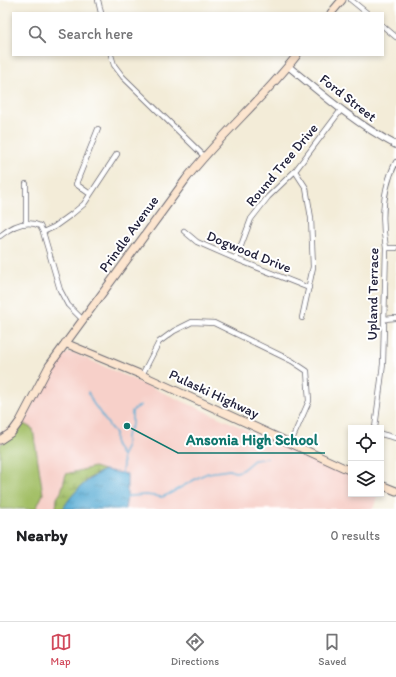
<!DOCTYPE html>
<style>
:root{--surface:#fff;--page:#f6f6f6;--text:#202124;--muted:#757577;--line:#e0e0e0;--accent:#d1495b}
body{margin:0;font-family:Itim,sans-serif;background:var(--page);color:var(--text)}
.controls{position:absolute;right:12px;bottom:12px;display:grid;overflow:hidden;border-radius:0px;box-shadow:0 2px 6px #0003}
.controls button{width:36px;height:36px;display:grid;place-items:center;padding:0;border:0;border-bottom:1px solid var(--line);background:var(--surface);color:var(--text);font:20px sans-serif}
.list{margin:0;padding:0;list-style:none}
h2{display:flex;justify-content:space-between;align-items:center;height:52px;margin:0;padding:0 16px;font-size:17px}
h2 small{font-size:13px;font-weight:400;color:var(--muted)}
.icon{flex:none;width:22px;height:22px;fill:none;stroke:currentColor;stroke-width:2;stroke-linecap:round;stroke-linejoin:round}
.map{position:relative;flex:none;width:396px;height:509px;overflow:hidden}
.search{position:absolute;background:var(--surface);box-shadow:0 2px 6px #0003;left:12px;right:12px;top:12px;height:44px;display:flex;align-items:center;gap:10px;box-sizing:border-box;padding:0 14px;border-radius:0px;color:var(--muted);font-size:15px}
.sheet{height:112px;background:var(--surface)}
nav{display:flex;justify-content:space-around;align-items:center;box-sizing:border-box;height:56px;border-top:1px solid var(--line);background:var(--surface);font-size:11px;color:var(--muted)}
nav a{display:grid;justify-items:center;gap:2px}
nav .on{color:var(--accent)}
.map>svg:first-child{display:block}
.built{fill:#f7d0c9}
.green{fill:#a3bf66;stroke:#627050}
.wetland{fill:url(#wetland-marsh);stroke:#627050}
.water{fill:url(#water-ripples);stroke:#3d6788}
.lines{fill:none;stroke-linecap:round;stroke-linejoin:round}
.stream{stroke:#58acd4;stroke-width:1.5}
.minor-casing{stroke:#6b6972;stroke-width:6}
.tertiary-casing{stroke:#6b6972;stroke-width:8}
.secondary-casing{stroke:#6b6972;stroke-width:9}
.minor{stroke:#fff;stroke-width:4.5}
.tertiary{stroke:#fff;stroke-width:6}
.secondary{stroke:#fce5cf;stroke-width:7}
.labels{text-anchor:middle;dominant-baseline:central;stroke-width:4;stroke-linejoin:round;paint-order:stroke}
.street-label{font-size:14px;fill:#22223b;stroke:#fff}
.leader{fill:none;stroke:#0f766e;stroke-width:1.5}
.callout-dot{fill:#0f766e;stroke:#fff;stroke-width:1.5}
.callout-label{font-size:15px;text-anchor:middle;font-weight:bold;fill:#0f766e;stroke:#fff;stroke-width:4;stroke-linejoin:round;paint-order:stroke}
</style>
<div class="map">
<svg width="396" height="509" viewBox="0 0 396 509">
<defs>
<pattern id="wetland-marsh" width="20" height="14" patternUnits="userSpaceOnUse"><rect width="20" height="14" fill="#a3bf66"/><path d="M1 5h8M5 5V1M11 12h8M15 12V8" fill="none" stroke="#849b55"/></pattern>
<pattern id="water-ripples" width="26" height="14" patternUnits="userSpaceOnUse"><rect width="26" height="14" fill="#58acd4"/><path d="M2 4q2-2 4 0t4 0M15 11q2-2 4 0t4 0" fill="none" stroke="#488cad"/></pattern>
</defs>
<rect width="100%" height="100%" fill="#fff"/>
<filter id="ink" filterUnits="userSpaceOnUse"><feTurbulence type="fractalNoise" baseFrequency=".025" numOctaves="2"/><feDisplacementMap in="SourceGraphic" scale="8" xChannelSelector="R" yChannelSelector="G"/><feConvolveMatrix kernelMatrix="1 2 1 2 8 2 1 2 1" color-interpolation-filters="sRGB"/></filter>
<filter id="wash" filterUnits="userSpaceOnUse"><feTurbulence type="fractalNoise" baseFrequency=".012" numOctaves="4" result="noise"/><feDisplacementMap in="SourceGraphic" scale="16" xChannelSelector="R" yChannelSelector="G"/><feGaussianBlur stdDeviation="0.9" result="paint"/><feColorMatrix in="noise" values="0 0 0 0 0 0 0 0 0 0 0 0 0 0 0 0 0 1.4 0 .05"/><feComposite in="paint" operator="in"/></filter>
<g filter="url(#wash)">
<rect width="100%" height="100%" fill="#f3ecd8"/>
<path class="built" d="M 67,353 L 74,353 L 351,476 L 351,494 L 378,494 L 373,509 L 0,509 L 0,433 L 25,420 L 52,366 L 59,359 Z"/>
<path class="green" d="M 24,424 L 33,429 L 43,494 L 36,509 L 0,509 L 0,444 L 13,437 Z"/>
<path class="wetland" d="M 94,467 L 104,470 L 88,479 L 63,509 L 56,509 L 57,498 L 61,492 L 66,474 Z"/>
<path class="water" d="M 104,470 L 127,474 L 127,497 L 125,509 L 63,509 C 72,492 88,479 104,470 Z"/>
<g class="lines">
<path class="stream" d="M 88,392 L 93,403 L 115,434 L 115,444 L 122,456
M 122,474 L 123,464 L 122,456 L 126,448 L 126,436 L 132,425 L 132,411 L 141,405
M 126,498 L 130,496 L 146,495 L 162,497 L 169,494 L 201,476 L 208,473 L 229,470 L 235,472 L 241,471 L 254,460 L 267,458"/>
</g>
</g>
<g filter="url(#ink)">
<g class="lines">
<g class="minor-casing">
<path id="minor" d="M 98,0 L 101,13
M 351,0 L 367,13
M 383,26 L 396,37
M 111,55 L 114,65 L 123,77 L 204,156
M 295,171 L 306,188 L 311,218 L 313,267 L 302,318
M 90,194 L 76,184 L 98,129
M 26,223 L 26,184
M 184,231 L 197,242 L 236,259 L 309,288
M 43,232 L 54,227 L 72,214 L 84,204 L 117,154
M 0,236 C 11,227 26,219 40,226 L 43,232 L 60,290 L 68,305 L 82,319
M 386,248 L 396,248
M 236,259 L 251,219 L 268,197 L 295,171 L 341,110
M 384,319 L 396,318
M 142,375 L 159,342 L 174,331 L 192,322 L 214,323 L 292,361 L 307,371 L 309,401 L 290,444
M 375,428 L 383,364 L 386,248 C 381,219 382,189 396,162
M 381,434 L 396,438"/>
</g>
<g class="tertiary-casing">
<path id="tertiary" d="M 288,66 C 323,95 356,124 396,145"/>
</g>
<g class="secondary-casing">
<path id="secondary" d="M 331,13 L 342,0
M 65,343 L 142,375 L 351,471
M 0,440 L 12,432 L 20,421 L 49,366 L 186,179 C 220,135 263,99 297,55
M 381,485 L 396,491"/>
</g>
<use href="#minor" class="minor"/>
<use href="#tertiary" class="tertiary"/>
<use href="#secondary" class="secondary"/>
</g>
</g>
<g class="labels">
<g class="street-label">
<text transform="translate(348 98) rotate(38)">Ford Street</text>
<text transform="translate(282 165) rotate(-50)">Round Tree Drive</text>
<text transform="translate(129 234) rotate(-54)">Prindle Avenue</text>
<text transform="translate(249 252) rotate(22)">Dogwood Drive</text>
<text transform="translate(373 294) rotate(-89)">Upland Terrace</text>
<text transform="translate(214 394) rotate(25)">Pulaski Highway</text>
</g>
</g>
<path class="leader" d="M127 426L178 453H325"/>
<circle class="callout-dot" cx="127" cy="426" r="4"/>
<g class="callout-label">
<text x="252" y="445">Ansonia High School</text>
</g>
</svg>
<div class="controls">
<button><svg class="icon" aria-label="locate" viewBox="0 0 24 24"><circle cx="12" cy="12" r="6"/><path d="M12 2v4M12 18v4M2 12h4M18 12h4"/></svg></button>
<button><svg class="icon" aria-label="layers" viewBox="0 0 24 24"><path d="M12 4l9 5-9 5-9-5zM3 14l9 5 9-5"/></svg></button>
</div>
<div class="search"><svg class="icon" aria-label="search" viewBox="0 0 24 24"><circle cx="10" cy="10" r="6"/><path d="M15 15l6 6"/></svg>Search here</div>
</div>
<section class="sheet">
<h2>Nearby<small>0 results</small></h2>
<ul class="list">
</ul>
</section>
<nav>
<a class="on"><svg class="icon" aria-label="map" viewBox="0 0 24 24"><path d="M3 6l6-2 6 2 6-2v14l-6 2-6-2-6 2zM9 4v14M15 6v14"/></svg>Map</a>
<a><svg class="icon" aria-label="directions" viewBox="0 0 24 24"><path d="M12 3l9 9-9 9-9-9zM9 14v-3h6M13 9l2 2-2 2"/></svg>Directions</a>
<a><svg class="icon" aria-label="saved" viewBox="0 0 24 24"><path d="M7 4h10v16l-5-4-5 4z"/></svg>Saved</a>
</nav>
